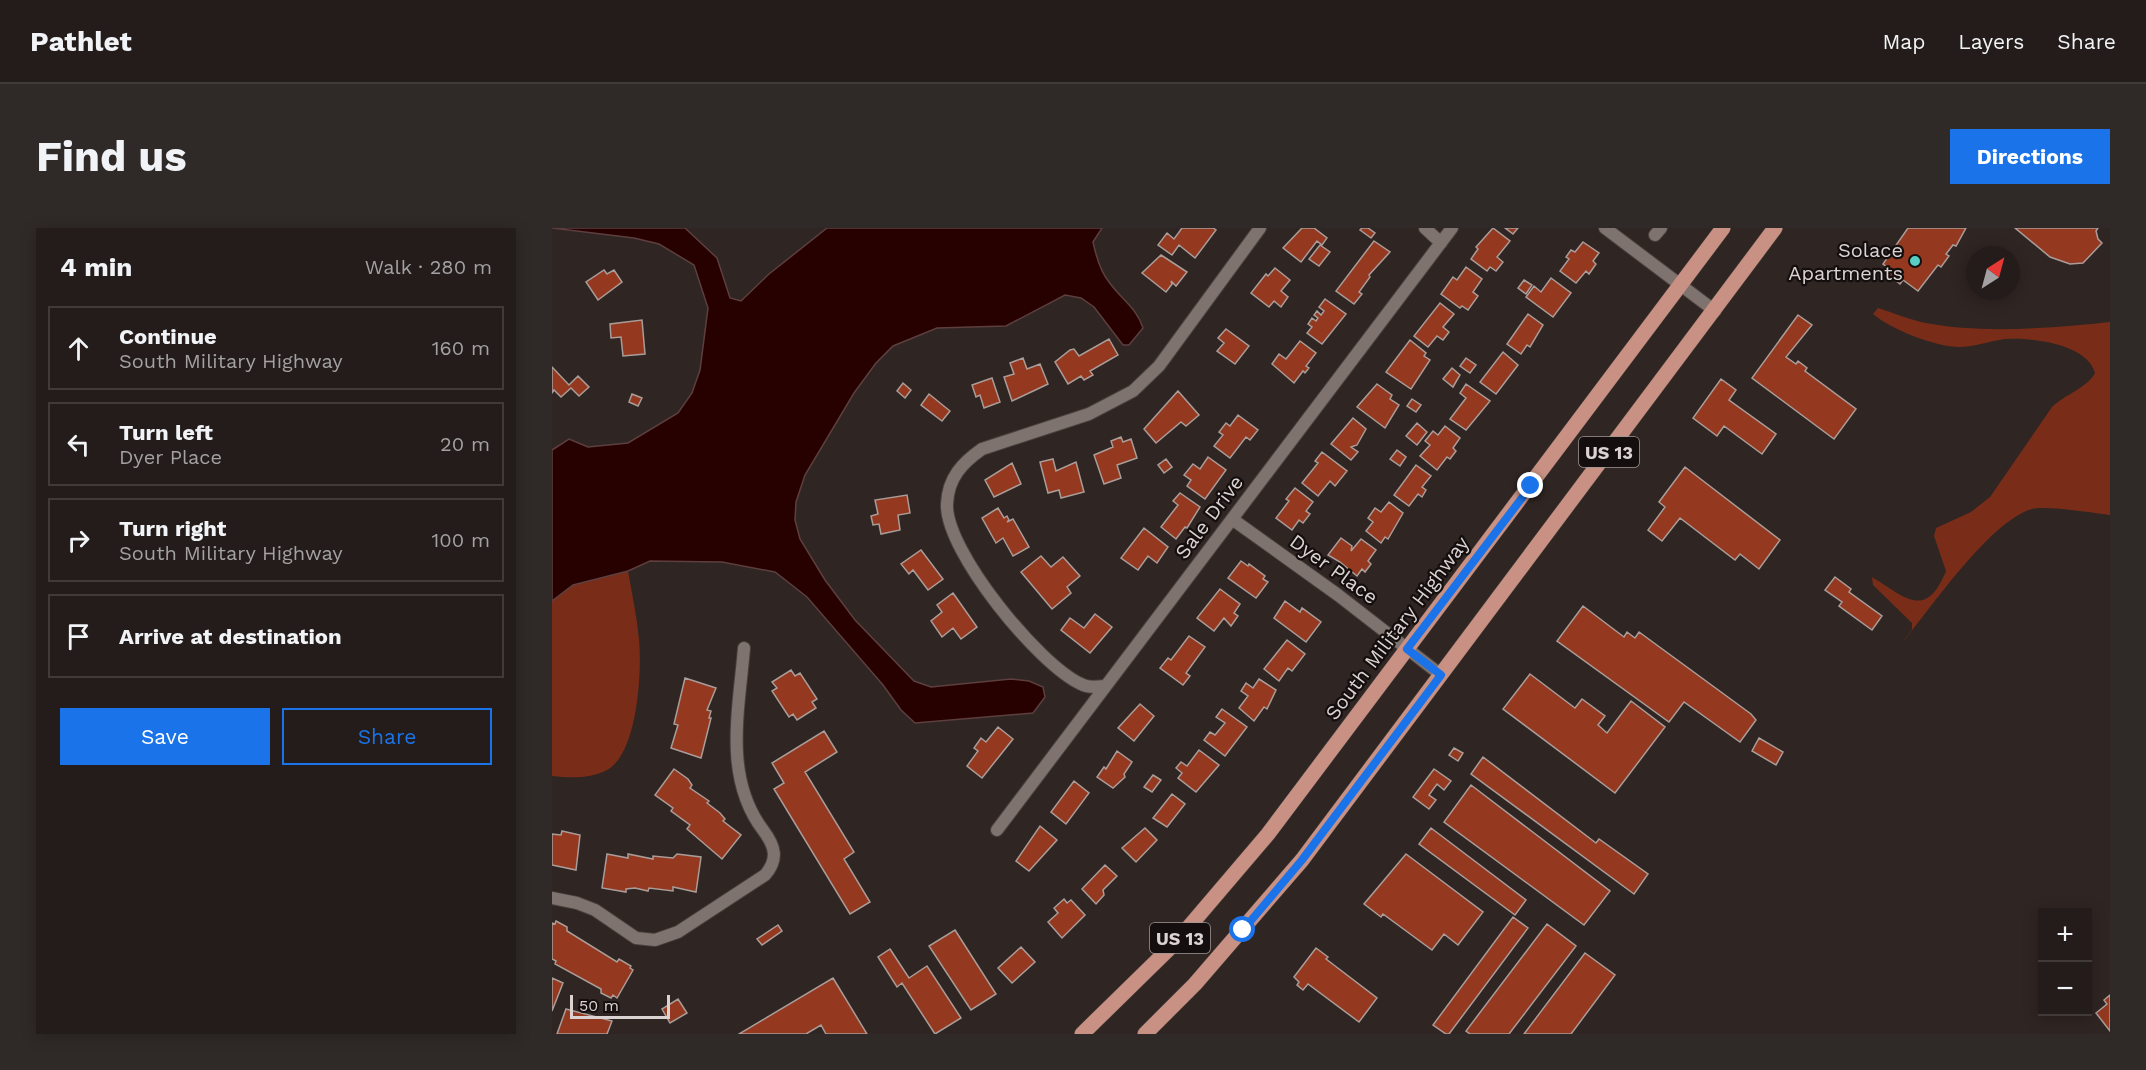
<!DOCTYPE html>
<meta charset="utf-8">
<style>
:root{--surface:#231c1a;--page:#2f2927;--text:#f1f3f6;--muted:#a3a1a2;--line:#403a39;--accent:#1a73e8}
body{margin:0;font-family:"Work Sans",sans-serif;background:var(--page);color:var(--text)}
.controls{position:absolute;right:18px;bottom:18px;display:grid;overflow:hidden;border-radius:0px;box-shadow:0 3px 15px #0003}
.controls button{width:54px;height:54px;display:grid;place-items:center;padding:0;border:0;border-bottom:2px solid var(--line);background:var(--surface);color:var(--text);font:30px sans-serif}
.compass{position:absolute;left:1414px;top:18px;width:54px;height:54px;border-radius:50%;background:var(--surface);box-shadow:0 3px 15px #0003;rotate:36deg}
.scale{position:absolute;left:18px;bottom:15px;width:100px;box-sizing:border-box;padding-left:6px;border:3px solid #dad3d1;border-top:0;font-size:16px;line-height:21px;white-space:nowrap;color:#dad3d1;-webkit-text-stroke:4px #140f0e;paint-order:stroke}
.stop{position:absolute;width:18px;height:18px;margin:-14px;border:4px solid #1a73e8;border-radius:50%;background:#fff}
.stop.end{background:#1a73e8;border-color:#fff;box-shadow:0 2px 6px #0008}
.list{margin:0;padding:0;list-style:none}
h2{display:flex;justify-content:space-between;align-items:center;height:78px;margin:0;padding:0 24px;font-size:26px}
h2 small{font-size:20px;font-weight:400;color:var(--muted)}
.list li{display:grid;grid-template-columns:39px 1fr auto;gap:18px;align-items:center;box-sizing:border-box;height:84px;margin:0 12px 12px;padding:0 12px;border:2px solid var(--line);border-radius:0px}
.list b{display:block;font-size:22px;white-space:nowrap}
.list p{margin:0;font-size:20px;white-space:nowrap;color:var(--muted)}
.list em{font-size:20px;font-style:normal;color:var(--muted)}
.actions{display:flex;gap:12px;padding:18px 24px}
.actions a{flex:1;padding:14px 0;border:2px solid var(--accent);border-radius:0px;text-align:center;font-size:21px;color:var(--accent)}
.actions .main{background:var(--accent);color:#fff}
.icon{flex:none;width:33px;height:33px;fill:none;stroke:currentColor;stroke-width:2;stroke-linecap:round;stroke-linejoin:round}
.map{position:relative;flex:none;width:1558px;height:806px;overflow:hidden;border-radius:0px}
header{display:flex;align-items:center;gap:36px;box-sizing:border-box;height:84px;padding:0 30px;background:var(--surface);border-bottom:2px solid var(--line)}
header strong{font-size:28px}
nav{display:flex;gap:33px;margin-inline-start:auto;font-size:21px}
.intro{display:flex;align-items:center;justify-content:space-between;box-sizing:border-box;height:144px;padding:0 36px}
h1{margin:0;font-size:42px}
.button{padding:15px 27px;border-radius:0px;background:var(--accent);color:#fff;font-size:21px;font-weight:700}
main{display:flex;gap:36px;padding:0 36px}
aside{flex:1;background:var(--surface);border-radius:0px;box-shadow:0 3px 15px #0003}
.map>svg:first-child{display:block}
.green{fill:#792d19}
.water{fill:#270000;stroke:#5d3f3f;stroke-width:1.5}
.building{fill:#943820;stroke:#aa9d99;stroke-width:1.5}
.lines{fill:none;stroke-linecap:round;stroke-linejoin:round}
.minor-casing{stroke:#4a413e;stroke-width:14}
.primary-casing{stroke:#4a413e;stroke-width:16}
.minor{stroke:#7f736f;stroke-width:12}
.primary{stroke:#c89183;stroke-width:15}
.route{stroke:#1a73e8;stroke-width:8}
.poi-dot{fill:#57cec1;stroke:#140f0e;stroke-width:2}
.labels{text-anchor:middle;dominant-baseline:central;stroke-width:4.5;stroke-linejoin:round;paint-order:stroke}
.shield{fill:#140f0e;stroke:#9f9896;stroke-width:1.5}
.shield-label{font-size:18px;font-weight:bold;fill:#dad3d1}
.poi-label{font-size:20px;fill:#dad3d1;stroke:#140f0e;text-anchor:end}
.street-label{font-size:20px;fill:#dad3d1;stroke:#140f0e}
</style>
<header>
<strong>Pathlet</strong>
<nav><a>Map</a><a>Layers</a><a>Share</a></nav>
</header>
<div class="intro"><h1>Find us</h1><a class="button">Directions</a></div>
<main>
<aside>
<h2>4 min<small>Walk · 280 m</small></h2>
<ul class="list">
<li><svg class="icon" aria-label="ahead" viewBox="0 0 24 24"><path d="M12 20V5M6 11l6-6 6 6"/></svg><div><b>Continue</b><p>South Military Highway</p></div><em>160 m</em></li>
<li><svg class="icon" aria-label="left" viewBox="0 0 24 24"><path d="M17 20v-9H6M10 6l-5 5 5 5"/></svg><div><b>Turn left</b><p>Dyer Place</p></div><em>20 m</em></li>
<li><svg class="icon" aria-label="right" viewBox="0 0 24 24"><path d="M7 20v-9h11M14 6l5 5-5 5"/></svg><div><b>Turn right</b><p>South Military Highway</p></div><em>100 m</em></li>
<li><svg class="icon" aria-label="arrive" viewBox="0 0 24 24"><path d="M6 21V4h12l-3 4 3 4H6"/></svg><div><b>Arrive at destination</b></div></li>
</ul>
<div class="actions"><a class="main">Save</a><a>Share</a></div>
</aside>
<div class="map">
<svg width="1558" height="806" viewBox="0 0 1558 806">
<rect width="100%" height="100%" fill="#2f2522"/>
<path class="green" d="M 1326,80 C 1342,85 1358,92 1374,95 C 1430,106 1501,100 1558,94 L 1558,287 C 1541,285 1493,277 1480,281 C 1438,293 1379,380 1350,415 L 1360,403 L 1360,395 L 1321,357 L 1320,349 C 1354,370 1374,392 1394,343 L 1382,308 L 1384,300 L 1419,284 L 1438,269 L 1500,179 C 1512,167 1535,160 1543,145 C 1536,116 1478,109 1453,111 C 1438,113 1422,119 1407,119 C 1384,119 1338,101 1321,86 Z
M 76,343 C 80,366 85,389 87,412 C 90,443 86,525 55,542 C 38,551 18,550 0,548 L 0,373 L 21,357 Z"/>
<path class="water" d="M 0,0 L 133,0 L 165,30 L 178,70 L 189,73 L 217,46 L 275,0 L 550,0 L 541,14 C 544,28 548,43 557,54 C 569,71 585,80 591,100 L 577,117 L 571,117 L 542,79 L 529,70 L 513,67 L 454,98 L 385,100 L 341,118 L 324,135 L 302,165 L 253,247 L 244,274 L 243,292 L 248,311 L 273,352 L 303,392 L 362,453 L 379,459 L 459,451 L 477,453 L 491,459 L 493,469 L 481,485 L 363,495 L 349,482 L 331,457 L 255,369 L 223,344 L 170,334 L 98,333 L 76,343 L 21,357 L 0,373 L 0,222 L 17,211 L 36,219 L 76,215 L 126,185 L 140,165 L 148,142 L 156,80 L 142,37 L 107,16 L 82,10 Z"/>
<path class="building" d="M 630,0 L 661,0 L 664,2 L 643,30 L 627,17 L 620,27 L 606,17 L 615,5 L 622,11 Z
M 750,0 L 762,0 L 775,10 L 770,17 L 765,13 L 749,34 L 731,20 Z
M 810,0 L 816,0 L 823,5 L 819,10 L 808,2 Z
M 941,0 L 958,13 L 945,29 L 951,34 L 944,43 L 938,39 L 935,43 L 919,31 L 926,21 L 924,19 Z
M 953,0 L 966,0 L 961,6 Z
M 1356,0 L 1414,0 L 1404,18 L 1401,17 L 1394,26 L 1397,28 L 1389,39 L 1386,37 L 1366,63 L 1351,52 L 1348,56 L 1335,46 L 1339,42 L 1331,36 Z
M 1463,0 L 1546,0 L 1544,3 L 1546,11 L 1550,15 L 1531,35 L 1518,36 L 1498,29 Z
M 822,13 L 838,24 L 817,47 L 818,49 L 807,64 L 810,66 L 802,76 L 784,63 Z
M 1031,14 L 1047,25 L 1041,33 L 1044,36 L 1037,46 L 1034,43 L 1024,55 L 1008,43 L 1017,31 L 1014,29 L 1019,22 L 1023,24 Z
M 768,17 L 778,24 L 767,38 L 757,31 Z
M 609,27 L 635,44 L 624,58 L 619,53 L 620,56 L 614,64 L 590,45 Z
M 914,39 L 930,51 L 921,64 L 926,68 L 916,82 L 910,78 L 908,80 L 889,66 L 901,49 L 905,52 Z
M 723,40 L 738,52 L 729,63 L 736,69 L 729,79 L 722,73 L 717,79 L 699,65 L 714,46 L 716,48 Z
M 52,42 L 55,46 L 62,42 L 70,54 L 46,72 L 34,54 Z
M 999,50 L 1019,65 L 1001,89 L 974,69 L 982,58 L 989,64 Z
M 972,52 L 980,57 L 974,66 L 966,60 Z
M 773,71 L 794,86 L 770,116 L 755,105 L 760,99 L 756,96 L 760,90 L 764,93 L 766,90 L 762,87 L 765,83 L 769,87 L 772,83 L 767,79 Z
M 888,75 L 902,86 L 891,99 L 897,104 L 891,112 L 885,108 L 876,119 L 862,108 Z
M 976,86 L 991,97 L 978,119 L 975,117 L 969,126 L 955,116 Z
M 1246,87 L 1260,97 L 1234,129 L 1244,136 L 1246,133 L 1255,140 L 1253,143 L 1304,181 L 1282,211 L 1200,150 Z
M 90,92 L 93,126 L 71,128 L 69,109 L 59,110 L 58,96 Z
M 674,101 L 697,118 L 683,136 L 665,123 L 672,115 L 666,110 Z
M 557,111 L 566,127 L 538,143 L 541,147 L 532,152 L 529,148 L 516,156 L 503,134 L 518,122 L 522,121 L 527,128 Z
M 858,112 L 874,125 L 872,128 L 878,132 L 859,161 L 834,144 Z
M 748,113 L 764,125 L 754,138 L 757,140 L 753,145 L 751,143 L 742,155 L 720,136 L 727,126 L 734,131 Z
M 951,124 L 966,137 L 944,166 L 928,154 Z
M 471,130 L 475,141 L 488,136 L 496,156 L 460,173 L 452,149 L 462,146 L 458,135 Z
M 914,130 L 924,137 L 918,145 L 908,138 Z
M 0,139 L 17,157 L 26,148 L 37,159 L 27,168 L 19,160 L 9,169 L 2,162 L 0,165 Z
M 900,140 L 908,147 L 901,159 L 891,151 Z
M 440,150 L 448,174 L 432,180 L 428,167 L 424,169 L 420,157 Z
M 1169,151 L 1184,162 L 1177,172 L 1224,206 L 1210,226 L 1172,198 L 1165,208 L 1141,190 Z
M 351,155 L 359,162 L 353,170 L 345,163 Z
M 825,156 L 840,167 L 838,171 L 847,177 L 833,200 L 805,179 Z
M 914,156 L 938,173 L 914,202 L 898,191 L 914,170 L 908,165 Z
M 626,163 L 647,187 L 634,198 L 629,194 L 604,215 L 592,201 Z
M 80,166 L 90,170 L 86,178 L 77,174 Z
M 377,166 L 398,183 L 390,193 L 369,177 Z
M 860,171 L 869,177 L 864,184 L 855,178 Z
M 686,187 L 706,202 L 698,212 L 694,209 L 678,230 L 662,218 L 671,207 L 667,204 L 674,195 L 678,198 Z
M 801,190 L 814,201 L 805,217 L 799,219 L 806,224 L 799,232 L 779,216 Z
M 865,195 L 875,204 L 865,217 L 854,208 Z
M 893,198 L 908,210 L 901,220 L 904,223 L 898,231 L 895,229 L 885,242 L 868,228 L 878,217 L 873,213 L 881,203 L 886,207 Z
M 569,209 L 571,214 L 579,211 L 585,230 L 565,237 L 569,250 L 552,256 L 542,227 L 561,219 L 559,213 Z
M 845,222 L 854,229 L 848,238 L 838,231 Z
M 770,224 L 795,243 L 783,258 L 778,253 L 766,268 L 750,255 L 766,235 L 763,233 Z
M 656,229 L 674,242 L 653,271 L 635,258 L 639,252 L 632,247 L 641,236 L 648,241 Z
M 501,231 L 504,243 L 524,234 L 532,264 L 509,270 L 507,262 L 496,265 L 488,234 Z
M 614,231 L 620,239 L 612,245 L 606,237 Z
M 460,235 L 469,256 L 442,269 L 433,252 Z
M 864,237 L 879,248 L 870,259 L 874,262 L 870,269 L 866,266 L 857,278 L 842,267 Z
M 1133,239 L 1228,312 L 1207,341 L 1188,326 L 1183,332 L 1128,290 L 1110,313 L 1096,302 L 1113,279 L 1107,274 Z
M 743,260 L 761,274 L 754,283 L 758,286 L 751,295 L 747,292 L 740,302 L 724,290 L 737,273 L 734,271 Z
M 628,265 L 648,279 L 635,300 L 633,299 L 624,311 L 609,299 L 626,277 L 621,273 Z
M 355,267 L 358,285 L 346,287 L 348,302 L 329,306 L 327,296 L 321,297 L 319,288 L 326,286 L 323,272 Z
M 837,274 L 851,285 L 836,311 L 833,309 L 829,315 L 814,303 L 821,294 L 816,290 L 823,280 L 829,284 Z
M 446,280 L 452,290 L 455,288 L 457,292 L 455,294 L 461,291 L 477,319 L 461,328 L 451,310 L 444,315 L 430,290 Z
M 592,300 L 616,319 L 605,335 L 596,328 L 586,342 L 569,330 Z
M 789,310 L 800,318 L 799,323 L 809,311 L 824,322 L 816,333 L 819,336 L 813,344 L 810,341 L 805,348 L 788,334 L 776,327 Z
M 369,322 L 391,351 L 376,362 L 361,342 L 357,346 L 349,336 Z
M 489,328 L 499,339 L 511,329 L 528,348 L 515,359 L 519,365 L 500,381 L 469,344 Z
M 689,333 L 696,338 L 697,336 L 713,348 L 711,351 L 716,354 L 704,370 L 676,350 Z
M 1283,349 L 1299,361 L 1297,364 L 1330,388 L 1320,402 L 1287,378 L 1290,374 L 1273,362 Z
M 668,361 L 688,376 L 682,385 L 686,388 L 679,398 L 672,390 L 662,403 L 645,390 Z
M 401,365 L 425,399 L 409,411 L 401,400 L 390,409 L 379,393 L 390,384 L 385,377 Z
M 733,373 L 748,384 L 750,380 L 769,394 L 754,414 L 722,390 Z
M 1031,378 L 1072,409 L 1075,404 L 1083,410 L 1087,404 L 1199,486 L 1204,492 L 1188,514 L 1132,474 L 1117,494 L 1005,413 Z
M 543,386 L 560,399 L 538,425 L 509,402 L 518,390 L 532,400 Z
M 637,408 L 653,419 L 634,445 L 638,448 L 631,457 L 608,440 L 616,430 L 619,432 Z
M 735,412 L 753,426 L 740,443 L 736,440 L 727,453 L 712,441 Z
M 239,442 L 243,448 L 248,445 L 265,471 L 260,474 L 264,480 L 245,492 L 241,486 L 237,489 L 220,463 L 225,460 L 220,454 Z
M 978,446 L 1023,480 L 1030,471 L 1053,488 L 1046,497 L 1055,505 L 1079,473 L 1113,499 L 1063,565 L 951,481 Z
M 133,450 L 164,460 L 155,482 L 159,483 L 157,490 L 159,490 L 149,530 L 119,520 L 126,497 L 122,496 Z
M 707,451 L 724,462 L 715,481 L 712,479 L 702,493 L 687,480 L 696,468 L 689,463 L 694,455 L 701,460 Z
M 588,476 L 602,488 L 582,513 L 566,500 Z
M 670,481 L 695,499 L 673,528 L 652,512 L 658,504 L 663,507 L 673,495 L 664,489 Z
M 446,499 L 461,511 L 430,550 L 415,538 L 426,523 L 422,520 L 429,510 L 434,514 Z
M 272,503 L 285,524 L 253,544 L 302,624 L 292,631 L 318,674 L 298,686 L 222,561 L 232,555 L 220,535 Z
M 1207,510 L 1231,524 L 1224,537 L 1200,523 Z
M 902,520 L 911,525 L 906,533 L 897,527 Z
M 647,522 L 667,537 L 644,564 L 626,550 L 630,545 L 624,540 L 629,534 L 635,538 Z
M 565,523 L 580,534 L 572,546 L 573,549 L 561,560 L 545,549 L 552,539 L 554,541 Z
M 931,529 L 1044,615 L 1047,611 L 1096,646 L 1082,666 L 919,546 Z
M 122,541 L 136,551 L 140,557 L 138,560 L 157,573 L 155,575 L 168,585 L 173,591 L 171,593 L 189,607 L 170,631 L 135,601 L 138,597 L 119,583 L 121,580 L 103,567 Z
M 882,541 L 899,553 L 892,562 L 885,556 L 877,567 L 884,572 L 877,581 L 861,569 Z
M 601,547 L 609,552 L 600,564 L 592,559 Z
M 522,553 L 537,565 L 514,596 L 499,584 Z
M 919,557 L 1058,663 L 1032,697 L 892,594 Z
M 620,566 L 633,576 L 615,599 L 601,590 Z
M 488,598 L 505,612 L 477,643 L 464,633 Z
M 593,600 L 605,612 L 584,634 L 570,620 Z
M 879,600 L 974,672 L 963,687 L 867,616 Z
M 10,603 L 28,607 L 24,642 L 0,637 L 0,606 L 9,607 Z
M 55,626 L 76,630 L 76,626 L 101,631 L 101,628 L 121,630 L 125,626 L 149,629 L 144,664 L 121,659 L 121,663 L 97,660 L 96,663 L 83,660 L 74,661 L 74,664 L 50,660 Z
M 854,626 L 931,684 L 906,717 L 892,706 L 880,722 L 831,686 L 829,689 L 812,676 Z
M 553,637 L 565,648 L 551,662 L 552,667 L 544,676 L 530,661 Z
M 512,671 L 515,675 L 519,672 L 533,687 L 510,710 L 496,694 L 506,685 L 502,680 Z
M 961,689 L 976,700 L 897,806 L 894,806 L 881,797 Z
M 4,693 L 15,699 L 15,703 L 65,734 L 67,731 L 79,738 L 78,740 L 81,742 L 65,770 L 61,767 L 59,770 L 49,765 L 49,761 L 3,736 L 4,733 L 0,731 L 0,695 L 3,696 Z
M 995,696 L 1024,718 L 957,806 L 918,806 L 914,803 Z
M 226,697 L 230,703 L 210,717 L 205,711 Z
M 403,702 L 444,766 L 419,782 L 377,718 Z
M 469,719 L 483,734 L 460,755 L 446,740 Z
M 764,720 L 776,729 L 774,731 L 825,770 L 807,794 L 756,756 L 751,762 L 745,757 L 747,754 L 742,749 Z
M 338,721 L 357,750 L 375,738 L 409,790 L 383,806 L 350,755 L 345,759 L 326,729 Z
M 1033,725 L 1063,747 L 1019,806 L 972,806 Z
M 0,750 L 11,755 L 0,783 Z
M 281,750 L 315,806 L 274,806 L 269,797 L 254,806 L 187,806 Z
M 1558,767 L 1558,803 L 1544,785 L 1555,776 L 1552,772 Z
M 126,771 L 135,785 L 118,795 L 110,781 Z
M 14,781 L 60,793 L 55,806 L 5,806 Z"/>
<g class="lines">
<g class="minor-casing">
<path id="minor" d="M 873,0 L 889,15
M 1053,0 L 1163,83
M 1103,7 L 1109,0
M 680,291 L 786,367 L 889,447
M 552,458 C 544,459 536,460 529,456 C 487,437 393,323 395,276 C 396,250 410,235 430,221 L 537,186 L 581,163 L 607,138 L 708,0
M 445,602 L 900,0
M 0,670 L 25,675 L 43,682 L 84,710 L 103,712 L 126,704 L 213,647 C 227,631 223,618 211,602 C 171,549 187,482 192,420"/>
</g>
<g class="primary-casing">
<path id="primary" d="M 530,806 L 624,714 L 716,606 L 1171,0
M 593,806 L 643,756 L 750,632 L 1223,0"/>
</g>
<use href="#minor" class="minor"/>
<use href="#primary" class="primary"/>
</g>
<g class="lines">
<path class="route" d="M 691,702 L 750,632 L 889,447 L 855,421 L 979,258"/>
</g>
<circle class="poi-dot" cx="1363" cy="33" r="6"/>
<g class="labels">
<g class="shield">
<rect x="1027" y="209" width="60" height="30" rx="4.5"/>
<rect x="598" y="695" width="60" height="30" rx="4.5"/>
</g>
<g class="shield-label">
<text x="1057" y="224">US 13</text>
<text x="628" y="710">US 13</text>
</g>
<g class="poi-label">
<text x="1351" y="22">Solace<tspan x="1351" dy="23">Apartments</tspan></text>
</g>
<g class="street-label">
<text transform="translate(657 289) rotate(-53)">Sale Drive</text>
<text transform="translate(782 341) rotate(36)">Dyer Place</text>
<text transform="translate(845 400) rotate(-53)">South Military Highway</text>
</g>
</g>
</svg>
<div class="controls">
<button>+</button>
<button>−</button>
</div>
<svg class="compass" viewBox="-18 -18 36 36"><path d="M0-13l5 13h-10z" fill="#e53935"/><path d="M0 13l5-13h-10z" fill="#a3a1a2"/></svg>
<div class="scale">50 m</div>
<div class="stop" style="left:691px;top:702px"></div>
<div class="stop end" style="left:979px;top:258px"></div>
</div>
</main>
